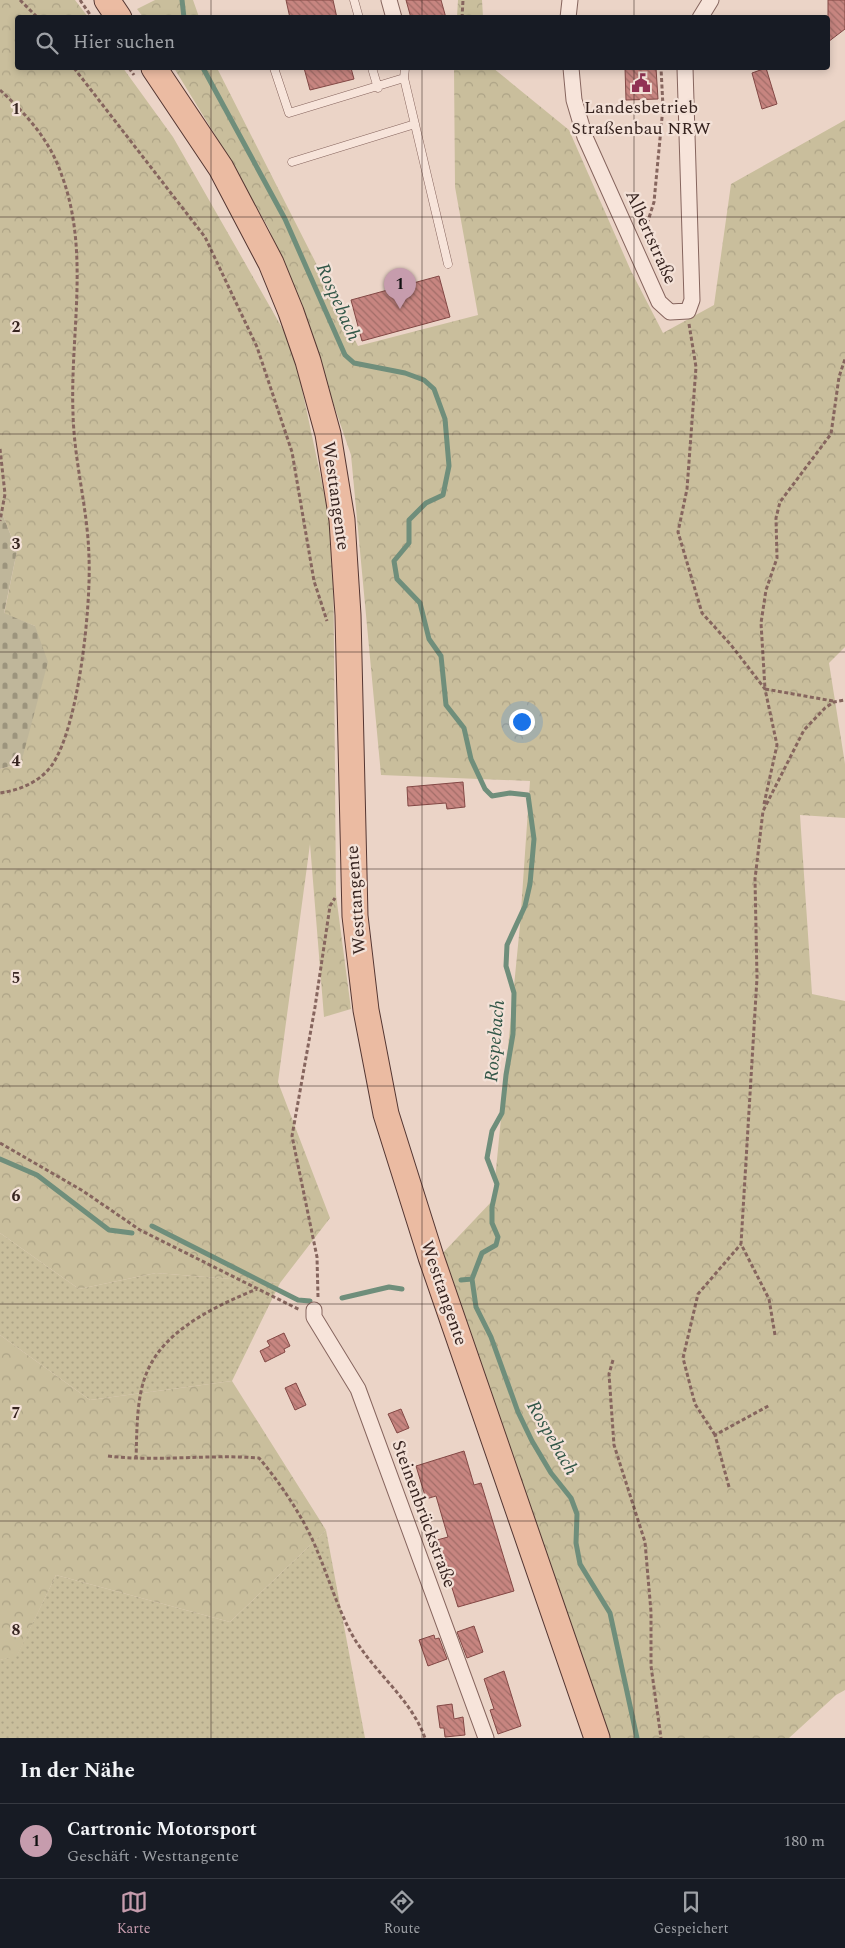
<!DOCTYPE html>
<html lang="de">
<meta charset="utf-8">
<style>
:root{--surface:#171b24;--page:#20242c;--text:#f1f3f6;--muted:#9ea1a6;--line:#363941;--accent:#c69cad}
body{margin:0;font-family:Spectral,serif;background:var(--page);color:var(--text)}
.you{position:absolute;left:521px;top:721px;width:18px;height:18px;margin:-12px;border:4px solid #fff;border-radius:50%;background:#1a73e8;box-shadow:0 0 0 8px #1a73e833}
.badge{display:grid;place-items:center;width:32px;height:32px;border-radius:50%;background:var(--accent);color:#111;font-size:16px;font-weight:700}
.pin{position:absolute;translate:-50% -41px;filter:drop-shadow(0 1px 2px #0008)}
.pin::after{content:'';position:absolute;top:26px;width:18px;height:15px;background:inherit;clip-path:polygon(0 0,100% 0,50% 100%)}
.list{margin:0;padding:0;list-style:none}
h2{display:flex;justify-content:space-between;align-items:center;height:65px;margin:0;padding:0 20px;font-size:21px}
h2 small{font-size:16px;font-weight:400;color:var(--muted)}
.list li{display:grid;grid-template-columns:32px 1fr auto;gap:15px;align-items:center;box-sizing:border-box;height:75px;padding:0 20px;border-top:1px solid var(--line)}
.list b{display:block;font-size:19px;white-space:nowrap}
.list p{margin:0;font-size:16px;white-space:nowrap;color:var(--muted)}
.list em{font-size:16px;font-style:normal;color:var(--muted)}
.icon{flex:none;width:28px;height:28px;fill:none;stroke:currentColor;stroke-width:2;stroke-linecap:round;stroke-linejoin:round}
.map{position:relative;flex:none;width:845px;height:1738px;overflow:hidden}
.search{position:absolute;background:var(--surface);box-shadow:0 2px 8px #0003;left:15px;right:15px;top:15px;height:55px;display:flex;align-items:center;gap:12px;box-sizing:border-box;padding:0 18px;border-radius:5px;color:var(--muted);font-size:19px}
.sheet{height:140px;background:var(--surface)}
nav{display:flex;justify-content:space-around;align-items:center;box-sizing:border-box;height:70px;border-top:1px solid var(--line);background:var(--surface);font-size:14px;color:var(--muted)}
nav a{display:grid;justify-items:center;gap:2px}
nav .on{color:var(--accent)}
.map>svg:first-child{display:block}
.grass{fill:url(#grass-dots)}
.forest{fill:url(#forest-crowns)}
.cemetery{fill:url(#cemetery-stones)}
.lines{fill:none;stroke-linecap:round;stroke-linejoin:round}
.stream{stroke:#6f8e7b;stroke-width:5}
.building{fill:url(#building-back-hatch);stroke:#834845}
.lane-casing{stroke:#86655e;stroke-width:9}
.street-casing{stroke:#86655e;stroke-width:17}
.primary-casing{stroke:#543632;stroke-width:27}
.path{stroke:#86655e;stroke-width:3;stroke-dasharray:4 2.5;stroke-linecap:butt}
.lane{stroke:#f7e4da;stroke-width:8}
.street{stroke:#f7e4da;stroke-width:15}
.primary{stroke:#ebbba2;stroke-width:25}
.grid{fill:none;stroke:#372420;stroke-width:1;stroke-opacity:0.55}
.labels{text-anchor:middle;dominant-baseline:central;stroke-width:4.5;stroke-linejoin:round;paint-order:stroke}
.poi-label{font-size:18px;fill:#372420;stroke:#f3e1d7}
.street-label{font-size:18px;fill:#372420;stroke:#f3e1d7}
.water-label{font-size:19px;font-style:italic;fill:#315647;stroke:#f3e1d7}
.grid-label{font-size:16px;text-anchor:middle;font-weight:bold;fill:#372420;stroke:#f3e1d7;stroke-width:4.5;stroke-linejoin:round;paint-order:stroke}
</style>
<div class="map">
<svg width="845" height="1738" viewBox="0 0 845 1738">
<defs>
<pattern id="grass-dots" width="8" height="8" patternUnits="userSpaceOnUse" patternTransform="scale(1.25)"><rect width="8" height="8" fill="#c9be9c"/><path d="M2 2h.1M6 6h.1" fill="none" stroke="#ada386" stroke-width="1.8" stroke-linecap="round"/></pattern>
<pattern id="forest-crowns" width="20" height="18" patternUnits="userSpaceOnUse" patternTransform="scale(1.25)"><rect width="20" height="18" fill="#c9be9c"/><path d="M2 6a3 3 0 1 1 6 0M12 15a3 3 0 1 1 6 0" fill="none" stroke="#ada386"/></pattern>
<pattern id="cemetery-stones" width="16" height="16" patternUnits="userSpaceOnUse" patternTransform="scale(1.25)"><rect width="16" height="16" fill="#bfb69a"/><path d="M2 7V4a2 2 0 0 1 4 0v3zM10 15v-3a2 2 0 0 1 4 0v3z" fill="#9c947d"/></pattern>
<pattern id="building-back-hatch" width="6" height="6" patternUnits="userSpaceOnUse" patternTransform="scale(1.25)"><rect width="6" height="6" fill="#c78580"/><path d="M-1 5l2 2M0 0l6 6M5-1l2 2" fill="none" stroke="#a26d68"/></pattern>
</defs>
<rect width="100%" height="100%" fill="#ebd4c7"/>
<path class="grass" d="M 0,1233 L 79,1289 L 156,1273 L 280,1283 L 232,1381 L 90,1400 L 0,1335 Z
M 326,1530 L 365,1738 L 0,1738 L 0,1660 L 17,1655 L 56,1575 L 230,1622 Z"/>
<path class="forest" d="M 0,0 L 75,0 L 88,17 L 18,18 L 18,68 L 123,68 L 173,137 L 293,347 L 333,534 L 336,895 L 351,1009 L 324,1017 L 310,844 L 278,1082 L 330,1218 L 280,1283 L 156,1273 L 79,1289 L 0,1233 L 0,769 L 21,763 L 35,626 L 4,614 L 17,551 L 0,508 Z
M 155,0 L 193,0 L 199,17 L 143,17 L 137,9 Z
M 458,0 L 482,0 L 483,17 L 457,17 Z
M 174,68 L 217,68 L 358,346 L 478,315 L 455,187 L 454,68 L 493,68 L 569,130 L 631,271 L 663,333 L 714,305 L 731,184 L 845,120 L 845,647 L 829,663 L 845,764 L 845,818 L 800,815 L 812,994 L 845,1001 L 845,1690 L 836,1695 L 789,1738 L 604,1738 L 440,1256 L 493,1200 L 520,925 L 530,781 L 381,775 L 351,455 L 305,321 L 269,229 L 220,143 Z
M 0,1335 L 90,1400 L 232,1381 L 326,1530 L 230,1622 L 56,1575 L 17,1656 L 0,1660 Z"/>
<path class="cemetery" d="M 0,508 L 17,551 L 4,613 L 35,626 L 48,662 L 21,763 L 0,769 Z"/>
<g class="lines">
<path class="stream" d="M 182,0 L 184,18
M 203,68 L 285,219 L 345,355 L 354,363 L 405,373 L 424,380 L 434,389 L 445,419 L 449,466 L 443,495 L 426,503 L 409,520 L 409,543 L 394,561 L 397,579 L 420,603 L 429,639 L 441,656 L 446,705 L 464,728 L 471,759 L 485,789 L 492,796 L 510,793 L 528,795 L 534,839 L 530,884 L 525,906 L 507,945 L 506,966 L 514,993 L 513,1034 L 506,1075 L 502,1113 L 492,1131 L 487,1158 L 497,1184 L 492,1207 L 492,1223 L 498,1237 L 496,1245 L 482,1253 L 472,1279 L 476,1307 L 491,1337 L 518,1412 L 532,1441 L 551,1473 L 571,1498 L 577,1514 L 576,1543 L 580,1564 L 610,1613 L 637,1738
M 0,1159 L 37,1175 L 109,1230 L 132,1233
M 152,1226 L 298,1300 L 310,1301
M 461,1280 L 472,1279
M 342,1298 L 389,1287 L 402,1289"/>
</g>
<path class="building" d="M 286,0 L 333,0 L 337,18 L 290,18 Z
M 406,0 L 441,0 L 446,18 L 411,18 Z
M 828,0 L 845,0 L 845,29 L 828,42 Z
M 304,68 L 351,68 L 354,79 L 310,90 Z
M 625,68 L 656,68 L 658,99 L 626,100 Z
M 766,68 L 777,104 L 762,109 L 752,73 Z
M 439,276 L 450,317 L 362,341 L 351,300 Z
M 463,782 L 465,807 L 447,809 L 446,803 L 408,806 L 407,787 Z
M 284,1333 L 290,1346 L 284,1349 L 285,1352 L 265,1362 L 260,1351 L 270,1346 L 267,1341 Z
M 296,1383 L 306,1405 L 295,1410 L 285,1388 Z
M 401,1409 L 409,1428 L 397,1433 L 388,1414 Z
M 464,1451 L 474,1485 L 481,1483 L 514,1591 L 458,1607 L 437,1540 L 448,1537 L 436,1496 L 426,1499 L 416,1466 Z
M 474,1626 L 483,1652 L 467,1658 L 457,1632 Z
M 434,1635 L 435,1639 L 439,1638 L 447,1659 L 428,1666 L 419,1640 Z
M 504,1671 L 521,1726 L 498,1734 L 490,1710 L 494,1709 L 484,1679 Z
M 452,1704 L 454,1719 L 463,1717 L 465,1735 L 445,1737 L 444,1728 L 440,1728 L 437,1706 Z"/>
<g class="lines">
<g class="lane-casing">
<path id="lane" d="M 354,0 L 359,18
M 274,68 L 289,113 L 404,78 L 405,68
M 372,68 L 378,88
M 404,78 L 448,264
M 292,162 L 415,124"/>
</g>
<g class="street-casing">
<path id="street" d="M 389,0 L 394,18
M 568,18 L 570,0
M 700,18 L 711,0
M 571,68 L 574,100 L 585,137 L 659,302 L 670,312 L 688,311 L 692,300 L 685,68
M 314,1310 L 314,1317 L 358,1389 L 486,1738"/>
</g>
<g class="primary-casing">
<path id="primary" d="M 107,0 L 119,18
M 154,68 L 221,168 L 271,263 L 291,312 L 308,361 L 328,434 L 342,520 L 348,615 L 355,916 L 366,1010 L 386,1114 L 431,1257 L 597,1738"/>
</g>
<path class="path" d="M 20,0 L 38,18
M 80,0 L 91,16
M 462,18 L 463,0
M 74,68 L 205,237 L 257,347 L 292,452 L 314,581 L 327,621
M 129,68 L 134,75
M 0,90 C 27,115 50,140 62,176 C 90,252 70,334 73,413 C 74,462 88,509 89,558 C 91,606 79,726 52,765 C 40,782 20,790 0,793
M 641,210 L 641,218 L 648,221 L 654,202 L 663,107 L 661,68
M 689,324 L 696,367 L 687,489 L 678,532 L 702,613 L 731,645 L 765,689 L 777,745 L 764,804
M 0,449 L 5,494 L 0,521
M 833,701 L 765,689 L 761,623 L 766,590 L 777,558 L 776,518 L 780,502 L 831,434 L 839,377 L 845,359
M 0,1143 L 83,1191 L 140,1230 L 300,1310
M 318,1297 L 317,1257 L 292,1136 L 315,1007 L 330,906 L 335,898
M 775,1335 L 769,1299 L 741,1244 L 757,978 L 755,879 L 763,811 L 804,730 L 825,708 L 834,702 L 845,700
M 613,1360 L 609,1374 L 614,1445 L 645,1542 L 651,1612 L 651,1666 L 661,1738
M 715,1435 L 695,1404 L 683,1358 L 698,1294 L 741,1244
M 108,1456 C 158,1462 208,1454 259,1458 C 278,1480 301,1514 313,1541 C 326,1570 335,1601 349,1629 C 369,1669 410,1696 425,1738
M 136,1459 C 137,1433 136,1397 147,1372 C 165,1329 216,1306 257,1289
M 729,1487 L 715,1435 L 770,1405"/>
<use href="#lane" class="lane"/>
<use href="#street" class="street"/>
<use href="#primary" class="primary"/>
</g>
<path class="grid" d="M 211,0 L 211,18M 422,0 L 422,18M 634,0 L 634,18M 211,68 L 211,1738M 422,68 L 422,1738M 634,68 L 634,1738M 0,217 L 845,217M 0,434 L 845,434M 0,652 L 845,652M 0,869 L 845,869M 0,1086 L 845,1086M 0,1304 L 845,1304M 0,1521 L 845,1521"/>
<defs>
<g id="civic-bare" transform="scale(1.5)"><path d="M-.6-6.5H3V-4.5H.6V-3L4-1V1h2V6H-6V1h2V-1L-.6-3ZM-1.2 2.5V6h2.4V2.5Z" fill="#913254" stroke="#f3e1d7" stroke-width="2.5" paint-order="stroke"/></g>
</defs>
<g fill-rule="evenodd">
<use href="#civic-bare" x="641" y="83"/>
</g>
<g class="labels">
<g class="poi-label">
<text x="641" y="107">Landesbetrieb<tspan x="641" dy="21">Straßenbau NRW</tspan></text>
</g>
<g class="street-label">
<text transform="translate(651 237) rotate(66)">Albertstraße</text>
<text transform="translate(336 496) rotate(82)">Westtangente</text>
<text transform="translate(356 900) rotate(-94)">Westtangente</text>
<text transform="translate(444 1293) rotate(71)">Westtangente</text>
<text transform="translate(424 1514) rotate(70)">Steinenbrückstraße</text>
</g>
<g class="water-label">
<text transform="translate(338 302) rotate(66)">Rospebach</text>
<text transform="translate(495 1041) rotate(-85)">Rospebach</text>
<text transform="translate(552 1438) rotate(60)">Rospebach</text>
</g>
</g>
<g class="grid-label">
<text x="16" y="114">1</text>
<text x="16" y="332">2</text>
<text x="16" y="549">3</text>
<text x="16" y="766">4</text>
<text x="16" y="983">5</text>
<text x="16" y="1201">6</text>
<text x="16" y="1418">7</text>
<text x="16" y="1635">8</text>
</g>
</svg>
<div class="you"></div>
<div class="pin badge" style="left:400px;top:309px">1</div>
<div class="search"><svg class="icon" aria-label="search" viewBox="0 0 24 24"><circle cx="10" cy="10" r="6"/><path d="M15 15l6 6"/></svg>Hier suchen</div>
</div>
<section class="sheet">
<h2>In der Nähe<small></small></h2>
<ul class="list">
<li><span class="badge">1</span><div><b>Cartronic Motorsport</b><p>Geschäft · Westtangente</p></div><em>180 m</em></li>
</ul>
</section>
<nav>
<a class="on"><svg class="icon" aria-label="map" viewBox="0 0 24 24"><path d="M3 6l6-2 6 2 6-2v14l-6 2-6-2-6 2zM9 4v14M15 6v14"/></svg>Karte</a>
<a><svg class="icon" aria-label="directions" viewBox="0 0 24 24"><path d="M12 3l9 9-9 9-9-9zM9 14v-3h6M13 9l2 2-2 2"/></svg>Route</a>
<a><svg class="icon" aria-label="saved" viewBox="0 0 24 24"><path d="M7 4h10v16l-5-4-5 4z"/></svg>Gespeichert</a>
</nav>
